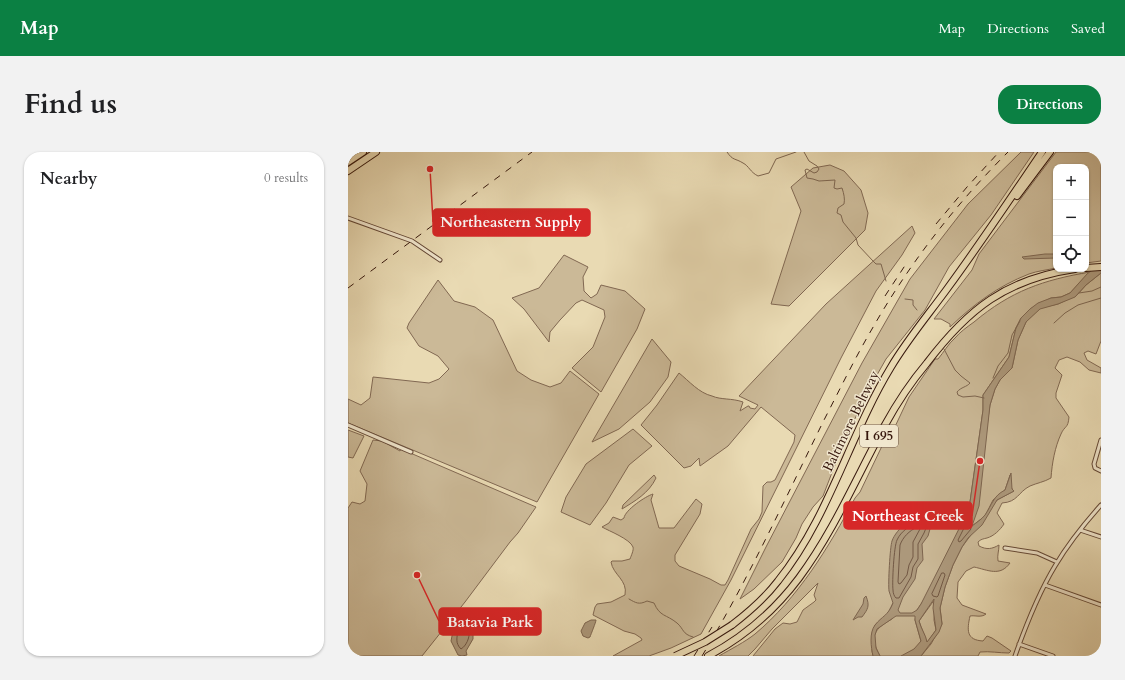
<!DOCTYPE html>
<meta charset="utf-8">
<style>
:root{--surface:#fff;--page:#f2f2f2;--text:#202124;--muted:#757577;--line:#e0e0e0;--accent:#0b8043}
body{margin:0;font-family:Cardo,serif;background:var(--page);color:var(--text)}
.controls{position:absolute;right:12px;top:12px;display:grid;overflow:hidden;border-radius:8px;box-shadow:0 1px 3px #0004}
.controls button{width:36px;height:36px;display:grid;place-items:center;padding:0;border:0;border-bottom:1px solid var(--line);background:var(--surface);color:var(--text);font:20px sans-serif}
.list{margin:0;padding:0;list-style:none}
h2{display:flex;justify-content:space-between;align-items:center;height:52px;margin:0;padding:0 16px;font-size:17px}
h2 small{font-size:13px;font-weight:400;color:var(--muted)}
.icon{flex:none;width:22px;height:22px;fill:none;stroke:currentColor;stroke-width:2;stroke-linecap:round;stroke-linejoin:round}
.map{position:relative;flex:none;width:753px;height:504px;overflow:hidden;border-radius:16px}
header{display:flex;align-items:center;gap:24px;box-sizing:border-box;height:56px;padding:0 20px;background:var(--accent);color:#fff}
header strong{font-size:19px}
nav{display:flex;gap:22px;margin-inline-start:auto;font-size:14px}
.intro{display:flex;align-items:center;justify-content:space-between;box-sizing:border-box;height:96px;padding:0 24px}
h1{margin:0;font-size:28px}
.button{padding:10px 18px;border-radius:16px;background:var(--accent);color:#fff;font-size:14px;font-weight:700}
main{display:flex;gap:24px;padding:0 24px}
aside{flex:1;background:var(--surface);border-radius:16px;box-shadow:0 1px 3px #0004}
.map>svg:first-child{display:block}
.green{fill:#cbb997;stroke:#816852}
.water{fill:#ac987b;stroke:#7d654f;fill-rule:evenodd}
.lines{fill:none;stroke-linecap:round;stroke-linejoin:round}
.shore{stroke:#725844;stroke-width:1}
.stream{stroke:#7d654f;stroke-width:1}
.street-casing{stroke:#644836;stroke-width:5}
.highway-casing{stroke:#37180d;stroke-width:8}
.street{stroke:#f1e7ce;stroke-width:3}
.highway{stroke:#e9dab3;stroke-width:6}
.rail{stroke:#37180d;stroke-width:1;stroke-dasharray:7 7;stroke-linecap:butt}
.highway-bridge-casing{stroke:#37180d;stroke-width:8;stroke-linecap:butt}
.highway-bridge{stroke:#e9dab3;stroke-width:6}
.labels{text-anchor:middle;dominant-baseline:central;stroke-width:3;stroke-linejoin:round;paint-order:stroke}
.shield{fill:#f1e7ce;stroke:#6f5647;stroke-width:1}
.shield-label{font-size:13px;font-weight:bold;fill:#37180d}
.street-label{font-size:14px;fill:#37180d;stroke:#f1e7ce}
.leader{fill:none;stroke:#d62828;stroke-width:1.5}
.callout-dot{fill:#d62828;stroke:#f1e7ce;stroke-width:1.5}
.callout{fill:#d62828;stroke:#d62828;stroke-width:1.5}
.callout-label{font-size:15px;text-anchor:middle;font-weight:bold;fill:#fff}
</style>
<header>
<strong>Map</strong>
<nav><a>Map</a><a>Directions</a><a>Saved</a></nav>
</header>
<div class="intro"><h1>Find us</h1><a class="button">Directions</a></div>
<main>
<aside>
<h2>Nearby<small>0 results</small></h2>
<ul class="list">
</ul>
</aside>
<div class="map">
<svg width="753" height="504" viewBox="0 0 753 504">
<rect width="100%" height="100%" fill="#e9dab3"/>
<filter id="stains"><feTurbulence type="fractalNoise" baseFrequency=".005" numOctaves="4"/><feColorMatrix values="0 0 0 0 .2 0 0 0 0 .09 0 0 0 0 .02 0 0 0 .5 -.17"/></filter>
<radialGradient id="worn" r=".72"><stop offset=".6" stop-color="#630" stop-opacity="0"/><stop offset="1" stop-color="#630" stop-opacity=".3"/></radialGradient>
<path class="green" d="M 673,0 L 686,0 L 643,63 L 601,115 L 577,158 L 538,207 L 521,237 L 495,292 L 475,344 L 465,355 L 454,372 L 448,386 L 434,410 L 406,437 L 392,447 L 418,395 L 514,211 L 562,127 L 620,52 Z
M 708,0 L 753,0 L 753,109 L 738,111 L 738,15 L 708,15 L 708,116 C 699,118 689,119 681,122 C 650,134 626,152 602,175 L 602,172 L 593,167 L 586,167 L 624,118 L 631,102 Z
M 482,13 L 496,19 L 513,38 L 520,61 L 517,78 L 441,154 L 423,152 L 453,59 L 443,35 L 465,16 Z
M 564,74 L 567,81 L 554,103 L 528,139 L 493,206 L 383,428 L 353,482 L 323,496 L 301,504 L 265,504 L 294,488 L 293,486 L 287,482 L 276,479 L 245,463 L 247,455 L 249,452 L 263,450 L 277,443 C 280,428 265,423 263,410 L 264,409 L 274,409 L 282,407 C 283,404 286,398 285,395 C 282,387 261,379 254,375 L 261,371 L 265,365 L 273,368 L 276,366 C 277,358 298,344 305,342 L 303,348 L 311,376 L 326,376 L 348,347 L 354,352 L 352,362 L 327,403 L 327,409 L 331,414 L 362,427 L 373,433 L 377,433 L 380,428 L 403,377 L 411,367 L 414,360 L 415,334 L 419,330 L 423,330 L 427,328 L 446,290 L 447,283 L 413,255 L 380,294 L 352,314 L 351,306 L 343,314 L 336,316 L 293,273 L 309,253 L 331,221 C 341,229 351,241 364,244 C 373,248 384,246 395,250 L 392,259 L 400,254 L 401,254 L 402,256 L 407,257 L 410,253 L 391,244 L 478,152 Z
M 216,103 L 240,115 L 235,125 L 236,139 L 243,146 L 249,142 L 253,133 L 277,139 L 297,157 L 289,177 L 253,240 L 224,216 L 245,195 L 257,165 L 256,158 L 234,148 L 228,151 L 212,168 L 202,180 L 201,190 L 176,157 L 164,146 L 191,136 Z
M 742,120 L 722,141 L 713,145 L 703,146 L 682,157 L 673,166 L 668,176 L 661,205 L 635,243 L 635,258 L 621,357 L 579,443 L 569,458 L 567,468 L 573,489 L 572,494 L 562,504 L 532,504 C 521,484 526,477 544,467 L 545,451 L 539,463 L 527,473 L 524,499 L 525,504 L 405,504 L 427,477 L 435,471 L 442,472 L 449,470 L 455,458 L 466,450 L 468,448 L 466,443 L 470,431 L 424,477 L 407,497 L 400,504 L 371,504 C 383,497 397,490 407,482 C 450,446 481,395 507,346 L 512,340 L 534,294 L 544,281 L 561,245 L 587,207 L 590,207 C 596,200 600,192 607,186 C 612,180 619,175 626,170 C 663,139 695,128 742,120 Z
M 753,121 L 753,189 L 748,202 L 740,199 L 736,201 L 739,208 L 753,216 L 753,221 L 741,218 L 732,210 L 719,205 L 711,208 L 707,216 L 714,223 L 708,241 L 708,246 L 721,265 C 720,277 717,273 713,282 C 707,295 704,311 703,326 C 696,330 689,331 682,334 C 670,340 670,350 654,351 L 649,361 L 656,372 C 652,378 646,384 639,386 C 635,387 633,387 630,390 L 631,394 C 639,398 644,397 651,393 C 651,399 649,403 650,409 L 662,411 C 652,425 640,418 626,415 L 618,419 L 610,430 L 609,446 L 614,453 L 638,462 C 633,466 627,463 622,464 C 619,478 618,488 635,489 L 639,484 L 644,486 L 663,499 L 661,501 C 651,501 642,499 632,500 L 630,504 L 573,504 L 583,492 L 594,472 L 592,456 L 597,435 L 605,413 L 614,395 L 649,348 L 666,339 C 661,335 663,328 662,323 L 657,338 L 645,348 L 637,364 L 624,374 L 642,253 L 647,237 L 652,228 L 664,216 L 670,188 L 678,170 L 692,156 L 710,152 L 729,143 L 738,133 Z
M 90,128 L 106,149 L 127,155 L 145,168 L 169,219 L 183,228 L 202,235 L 213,231 L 222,219 L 251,242 L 189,350 L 0,271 L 0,247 L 13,253 L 22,246 L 25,225 L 81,231 L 91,227 L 101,217 L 90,204 L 71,194 L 59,176 L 61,171 Z
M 304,187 L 323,210 L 320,225 L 302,250 L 271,277 L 244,290 Z
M 285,277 L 304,294 L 281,313 L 258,351 L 242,373 L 213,360 L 218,345 L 238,312 Z
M 0,278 L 16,284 L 5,306 L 0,305 Z
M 25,288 L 34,289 L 52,299 L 53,297 L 188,355 L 170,381 L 162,390 L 117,450 L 74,504 L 0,504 L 0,356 L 4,350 L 12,352 L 17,349 L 19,332 L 12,319 Z
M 306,323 L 308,326 C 301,341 287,349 274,357 L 275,353 Z
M 587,447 L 586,468 L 588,478 L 579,491 L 571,469 Z"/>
<path class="water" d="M 697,102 L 708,102 L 708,106 L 676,107 L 674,105 Z
M 753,111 L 753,121 L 738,133 L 727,145 L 710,152 L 692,157 L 678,170 L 670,188 L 664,216 L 652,228 L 647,237 L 642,253 L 631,354 L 624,374 C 628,371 634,367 637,363 C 644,353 645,344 657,338 L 663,321 L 664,337 L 666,339 L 649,348 L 634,373 L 620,386 L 614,395 L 605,413 L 597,435 L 592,456 L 594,472 L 591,480 L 573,504 L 553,504 L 566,497 L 573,489 L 567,468 L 567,464 L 548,464 L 529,477 L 527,483 L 528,496 L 532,504 L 525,504 C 523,495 521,481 527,473 C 534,464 540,464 545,451 C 544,447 542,443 541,439 C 540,432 542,395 544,389 C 546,383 552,376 557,372 C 565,365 574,366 582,361 L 581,368 L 582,377 L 580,384 L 574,392 L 575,408 L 569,416 L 567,427 L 555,445 L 550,458 L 552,461 L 564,461 L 569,458 L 573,452 L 621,357 L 635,258 L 635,243 L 661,205 L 668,176 L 673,166 L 682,157 L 690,151 L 703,146 L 713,145 L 722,141 L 739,122 ZM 586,447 L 585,456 L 588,478 L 579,490 C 578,483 573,477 571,469 Z
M 518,444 C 522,454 520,457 514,465 L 510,465 L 505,468 L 515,452 L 516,446 Z
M 243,468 L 248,468 C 248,470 243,482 242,485 L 240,486 L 235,484 L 233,479 L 237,471 Z
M 110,472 L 112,474 L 129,475 L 125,480 L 125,487 L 118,499 L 119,503 L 114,504 L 110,503 L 103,489 L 106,474 Z"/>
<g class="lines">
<path class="shore" d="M 570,369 L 576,369 L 578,376 L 576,381 L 570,392 L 570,407 L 565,415 L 563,425 L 551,446 L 548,446 C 546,444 545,441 545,438 C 544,430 546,394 549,388 C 553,379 562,374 570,369 Z
M 620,371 L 623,377 L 613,389 L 611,390 L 610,388 L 618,372 Z
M 569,375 L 571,375 L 572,377 L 565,390 L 565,405 L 561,413 L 559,423 L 553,431 L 551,432 L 550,430 L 552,393 C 555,385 561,379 569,375 Z
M 594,421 L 596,421 L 597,423 L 590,444 L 589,445 L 585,444 L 584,442 Z
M 117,478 L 121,479 C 122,486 118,494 113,497 C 107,491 109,486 110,478 Z"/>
<path class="stream" d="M 379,0 C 385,9 387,6 395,11 C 401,14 402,20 410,24 L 421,21 L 428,7 L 448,0
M 456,0 L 461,9 L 469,14 L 471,17 L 469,20 L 466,21 L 459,17 L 457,18 L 459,26 L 465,27 L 471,29 L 487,28 L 486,36 L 489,37 L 494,36 C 496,42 497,47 496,52 L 490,56 L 489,61 L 493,63 L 495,70 L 508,86 L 510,93 L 525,109 L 528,112 L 533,112 L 538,129
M 731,141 L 744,139 L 753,135
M 557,147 L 565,148 L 565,153 L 569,158
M 706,171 L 717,161 L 730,153 L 753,146
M 596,197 L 607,218 L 613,224 L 622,231 C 619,235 613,235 609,240 L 610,243 L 615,245 L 627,244 L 636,246
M 645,226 L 650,214 L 660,201 L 664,183 L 672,169
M 281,447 C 288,451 291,453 299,449 L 306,451 C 312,465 318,462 329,471 C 336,477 334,482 345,485"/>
<g class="street-casing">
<path id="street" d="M 0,66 L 64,89 L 92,108
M 0,273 L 63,300
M 753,288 L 746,312 L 747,316 L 753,319
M 732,378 L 753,385
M 657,396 L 689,401 L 709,410
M 697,433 L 753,453
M 671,492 L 705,504
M 667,504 C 678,473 690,442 707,414 C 720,392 736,372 753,353"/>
</g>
<g class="highway-casing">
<path id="highway" d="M 0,10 L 15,0
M 0,19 L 28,0
M 669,44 L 702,0
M 738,116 L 753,115
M 384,473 C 401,460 417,446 430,429 C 481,366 501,284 543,215 C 559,188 580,163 599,137 C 632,92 663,46 694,0
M 360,504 C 396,485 427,458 451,426 C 486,379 509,324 537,273 C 549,251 563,230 579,211 C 620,157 658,127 727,117"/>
</g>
<use href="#street" class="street"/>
<use href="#highway" class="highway"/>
<path class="rail" d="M 588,72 L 619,35 L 651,0
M 0,136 L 184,0
M 537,144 L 558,112
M 346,504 L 364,475
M 354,504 C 400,428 437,347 476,268 C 492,237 507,206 524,177 C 561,112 607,53 660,0"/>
<g class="highway-bridge-casing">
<path id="highway-bridge" d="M 327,504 L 357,490 L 384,473"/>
</g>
<use href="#highway-bridge" class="highway-bridge"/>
</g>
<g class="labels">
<rect class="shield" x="512" y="273" width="38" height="22" rx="3"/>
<g class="shield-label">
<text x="531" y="284">I 695</text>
</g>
<g class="street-label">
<text transform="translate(503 269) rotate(-64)">Baltimore Beltway</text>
</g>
</g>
<path class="leader" d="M82 17L85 70M632 309L624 364M69 423L91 469"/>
<g class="callout-dot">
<circle cx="82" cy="17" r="4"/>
<circle cx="632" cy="309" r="4"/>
<circle cx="69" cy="423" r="4"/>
</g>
<g class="callout">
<rect x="85" y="57" width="157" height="27" rx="4"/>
<rect x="496" y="350" width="128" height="27" rx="4"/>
<rect x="91" y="456" width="102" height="27" rx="4"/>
</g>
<g class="callout-label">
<text x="163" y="75">Northeastern Supply</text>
<text x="560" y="369">Northeast Creek</text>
<text x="142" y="475">Batavia Park</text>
</g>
<rect width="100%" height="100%" filter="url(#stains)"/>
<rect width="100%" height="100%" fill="url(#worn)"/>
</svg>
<div class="controls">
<button>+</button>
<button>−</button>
<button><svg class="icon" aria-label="locate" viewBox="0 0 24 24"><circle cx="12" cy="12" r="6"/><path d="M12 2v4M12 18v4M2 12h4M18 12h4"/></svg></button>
</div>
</div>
</main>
